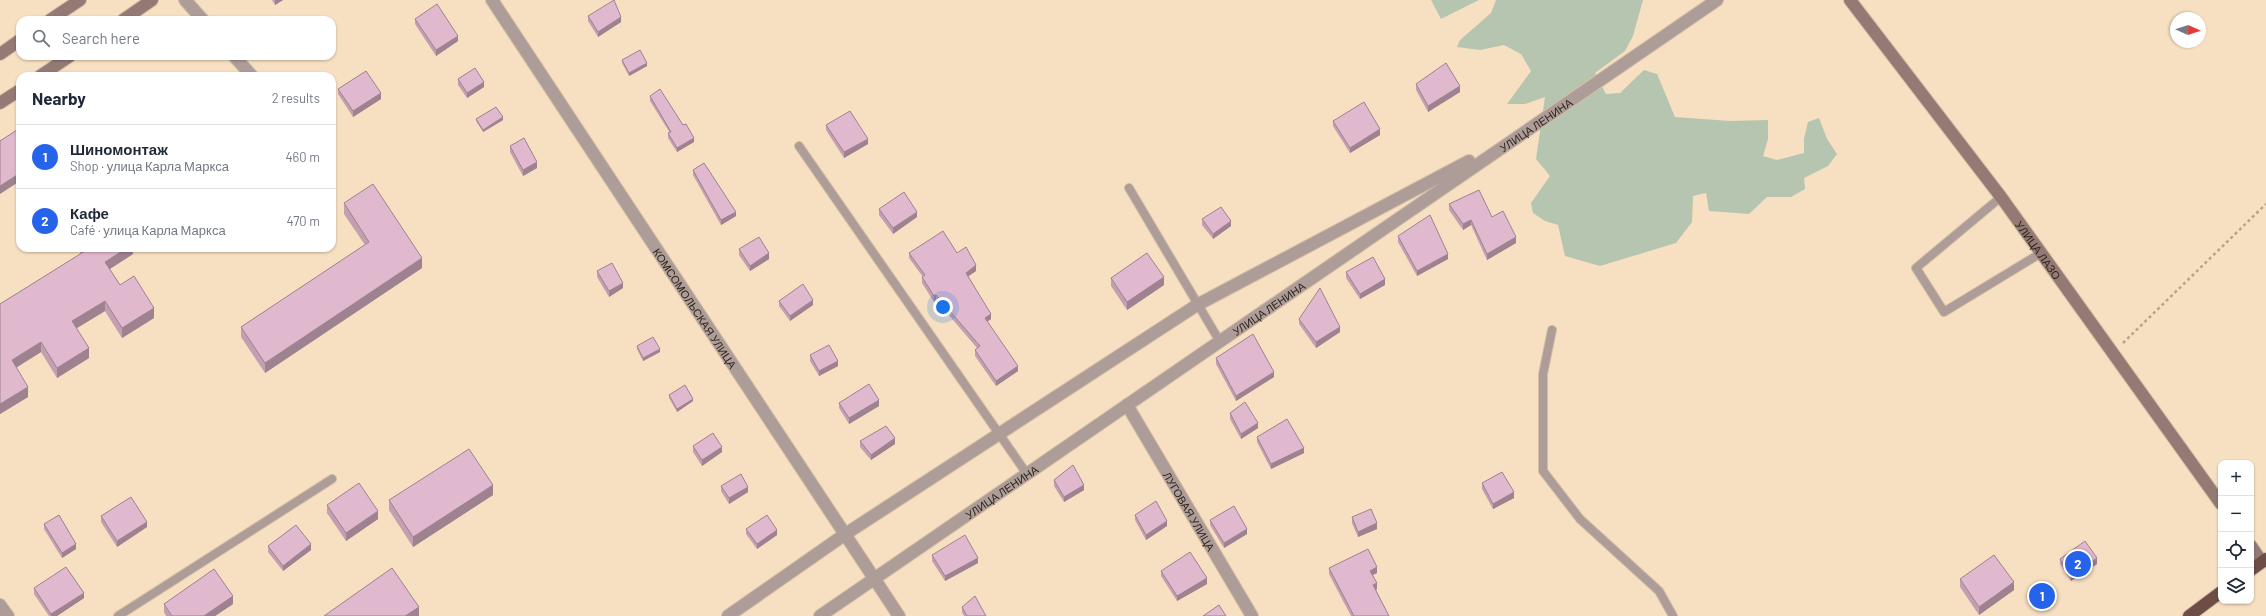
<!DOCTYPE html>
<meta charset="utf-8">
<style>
:root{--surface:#fff;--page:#f2f2f3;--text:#1f2937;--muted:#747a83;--line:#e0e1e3;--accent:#2563eb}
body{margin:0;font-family:Barlow,sans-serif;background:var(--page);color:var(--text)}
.controls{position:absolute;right:12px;bottom:12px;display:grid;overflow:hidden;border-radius:8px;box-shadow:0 1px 3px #0004}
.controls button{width:36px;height:36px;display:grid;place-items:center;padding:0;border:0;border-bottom:1px solid var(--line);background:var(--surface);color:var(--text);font:20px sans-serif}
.compass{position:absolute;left:2170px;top:12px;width:36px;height:36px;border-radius:50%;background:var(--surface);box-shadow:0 1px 3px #0004;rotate:93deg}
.you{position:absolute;left:943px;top:307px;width:14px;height:14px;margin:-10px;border:3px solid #fff;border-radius:50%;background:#1a73e8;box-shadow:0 0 0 6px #1a73e833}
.badge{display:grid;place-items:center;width:26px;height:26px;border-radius:50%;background:var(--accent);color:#fff;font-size:13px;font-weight:700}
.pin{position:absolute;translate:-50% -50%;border:2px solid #fff;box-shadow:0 1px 4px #0006}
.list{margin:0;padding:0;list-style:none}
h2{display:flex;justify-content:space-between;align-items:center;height:52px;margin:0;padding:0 16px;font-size:17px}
h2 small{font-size:13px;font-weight:400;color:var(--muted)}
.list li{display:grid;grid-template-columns:26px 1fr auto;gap:12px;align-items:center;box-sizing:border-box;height:64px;padding:0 16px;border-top:1px solid var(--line)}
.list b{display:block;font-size:15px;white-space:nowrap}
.list p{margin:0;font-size:13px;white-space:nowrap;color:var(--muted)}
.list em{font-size:13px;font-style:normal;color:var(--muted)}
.icon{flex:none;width:22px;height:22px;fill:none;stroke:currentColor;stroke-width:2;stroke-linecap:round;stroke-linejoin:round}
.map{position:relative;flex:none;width:2266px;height:616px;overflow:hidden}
.search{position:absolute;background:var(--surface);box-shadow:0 1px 3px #0004;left:16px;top:16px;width:320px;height:44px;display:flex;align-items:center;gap:10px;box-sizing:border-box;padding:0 14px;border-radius:12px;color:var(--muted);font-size:15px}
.panel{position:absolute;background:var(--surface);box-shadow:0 1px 3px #0004;left:16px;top:72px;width:320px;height:180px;border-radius:12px}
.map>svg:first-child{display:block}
.green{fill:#b6c5b0}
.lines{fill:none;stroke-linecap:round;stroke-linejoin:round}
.lane-casing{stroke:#d3bea4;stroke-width:10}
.street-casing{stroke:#d3bea4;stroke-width:14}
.secondary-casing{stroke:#d3bea4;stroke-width:14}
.highway-casing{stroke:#d3bea4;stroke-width:14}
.path{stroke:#b7a48d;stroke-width:2.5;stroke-dasharray:3 3;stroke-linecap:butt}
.lane{stroke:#ae9c99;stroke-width:8}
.street{stroke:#ae9c99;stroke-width:12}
.secondary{stroke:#937a75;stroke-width:12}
.highway{stroke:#6e4d46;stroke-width:12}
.wall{fill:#c29fb1}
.shaded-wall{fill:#9e8290}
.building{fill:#e1b9ce;stroke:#9e8290}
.labels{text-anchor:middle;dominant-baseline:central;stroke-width:3;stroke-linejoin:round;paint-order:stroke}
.street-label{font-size:11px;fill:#2e251a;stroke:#fff}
</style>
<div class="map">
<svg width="2266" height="616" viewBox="0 0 2266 616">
<rect width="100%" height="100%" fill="#f7dfc2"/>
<path class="green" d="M 1431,0 L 1479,0 L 1441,19 Z
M 1496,0 L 1643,0 L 1633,36 L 1625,51 L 1595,73 L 1606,94 L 1620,93 L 1644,70 L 1657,74 L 1675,117 L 1730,121 L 1768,120 L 1768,139 L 1763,156 L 1777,160 L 1804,153 L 1804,139 L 1808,122 L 1819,118 L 1827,139 L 1837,154 L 1828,166 L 1804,178 L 1805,189 L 1791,197 L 1767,197 L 1749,214 L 1709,211 L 1706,193 L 1693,196 L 1692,222 L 1676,243 L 1600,266 L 1565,256 L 1558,225 L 1545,221 L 1533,213 L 1531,203 L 1550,176 L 1536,159 L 1545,97 L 1525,104 L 1507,104 L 1531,71 L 1521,54 L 1504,45 L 1480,50 L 1457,47 L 1460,40 L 1491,13 Z"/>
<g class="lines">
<g class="lane-casing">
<path id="lane" d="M 799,146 L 1027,474
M 1129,188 L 1219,340
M 2001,197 L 1916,268 L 1944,312 L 2041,253
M 1552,330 L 1543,374 L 1543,471 L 1580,519 L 1659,591 L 1673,616
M 118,616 L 332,479"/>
</g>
<g class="street-casing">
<g id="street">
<path d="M 185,0 L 203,20"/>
<path id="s1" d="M 492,0 L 899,616"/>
<path d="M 234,56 L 252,76"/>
<path id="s2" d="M 1127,405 L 1252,616"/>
<path d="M 0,605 L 8,616"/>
<path d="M 728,616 L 844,535 L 1197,305 L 1469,161"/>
<path id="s3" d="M 820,616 L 1717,0"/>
</g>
</g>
<g class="secondary-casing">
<g id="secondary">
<path id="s4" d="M 1850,0 L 2001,197 L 2221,504"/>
<path d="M 50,20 L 80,0"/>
<path d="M 123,20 L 152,0"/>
<path d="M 0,54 L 20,40"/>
<path d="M 40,76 L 70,56"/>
<path d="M 0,103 L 20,90"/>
<path d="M 2251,546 L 2262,562"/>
</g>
</g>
<g class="highway-casing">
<path id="highway" d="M 2251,570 L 2266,559
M 2189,616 L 2221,592"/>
</g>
<path class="path" d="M 2123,343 L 2266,204"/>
<use href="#lane" class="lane"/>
<use href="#street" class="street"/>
<use href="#secondary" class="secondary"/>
<use href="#highway" class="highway"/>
</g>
<path class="wall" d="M 272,0 L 283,0 L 275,5 Z
M 588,16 L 621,22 L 598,37 L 588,21 Z
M 415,19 L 458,41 L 436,56 L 415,24 Z
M 622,60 L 647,66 L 629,76 L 622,63 Z
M 458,79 L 484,87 L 467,98 L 458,85 Z
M 1416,84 L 1460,92 L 1428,112 L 1416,90 Z
M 338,89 L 381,99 L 353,117 L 338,94 Z
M 650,96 L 683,125 L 694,142 L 677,152 L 668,138 L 668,133 L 670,133 L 650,101 Z
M 476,119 L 503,120 L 483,132 L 476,121 Z
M 1333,121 L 1380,135 L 1350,153 L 1333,126 Z
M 826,125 L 868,144 L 844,158 L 826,130 Z
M 510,146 L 537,168 L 523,176 L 510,152 Z
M 693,170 L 736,216 L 721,225 L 693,175 Z
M 344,203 L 422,268 L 265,373 L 241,337 L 241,327 L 365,245 L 344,214 Z
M 1449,204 L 1492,217 L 1516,243 L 1487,260 L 1471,225 L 1463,230 L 1449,210 Z
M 879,209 L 917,217 L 893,234 L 879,215 Z
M 1202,219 L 1231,226 L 1213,239 L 1202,225 Z
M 1398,236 L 1448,259 L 1417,276 L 1398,242 Z
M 77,248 L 133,248 L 133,254 L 110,269 L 120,285 L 154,318 L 122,338 L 105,311 L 77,328 L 89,358 L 57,378 L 41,352 L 16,368 L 28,397 L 0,414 L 0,304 L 81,254 Z
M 739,249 L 769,259 L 750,271 L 739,255 Z
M 909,253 L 957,253 L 976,271 L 968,276 L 991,319 L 987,322 L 1018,371 L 996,386 L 975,356 L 975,350 L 977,348 L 936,300 L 934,302 L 922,283 L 922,277 L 923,277 L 909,258 Z
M 597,271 L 623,288 L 609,297 L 597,277 Z
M 1346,272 L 1385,285 L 1360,299 L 1346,278 Z
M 1111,278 L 1164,285 L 1127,310 L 1111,286 Z
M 779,301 L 813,305 L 790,321 L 779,306 Z
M 1299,319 L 1340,332 L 1316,348 L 1299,324 Z
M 637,346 L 660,352 L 643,361 L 637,349 Z
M 810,355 L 838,366 L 819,376 L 810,361 Z
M 1216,358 L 1274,377 L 1236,401 L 1216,364 Z
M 669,395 L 693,401 L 677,412 L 669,398 Z
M 839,403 L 879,406 L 849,424 L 839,408 Z
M 1230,413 L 1258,428 L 1241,439 L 1230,419 Z
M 1257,437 L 1304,453 L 1271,469 L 1257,442 Z
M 860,441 L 895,444 L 871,460 L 860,447 Z
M 693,446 L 722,452 L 702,466 L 693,452 Z
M 1054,480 L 1084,490 L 1064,502 L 1054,486 Z
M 1482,483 L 1514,498 L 1493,509 L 1482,489 Z
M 721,486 L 748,492 L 729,504 L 721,491 Z
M 493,495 L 413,547 L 389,510 L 389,500 Z
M 327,505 L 378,519 L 346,541 L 327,513 Z
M 1135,515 L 1167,526 L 1146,540 L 1135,520 Z
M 101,516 L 147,527 L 117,547 L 101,522 Z
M 1352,517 L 1377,529 L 1358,537 L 1352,523 Z
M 1210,520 L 1247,534 L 1224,548 L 1210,525 Z
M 44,524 L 76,549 L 62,558 L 44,529 Z
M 746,529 L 777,535 L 757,549 L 746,534 Z
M 268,546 L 311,550 L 283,571 L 268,552 Z
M 932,555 L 978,563 L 945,581 L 932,561 Z
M 2060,559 L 2097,564 L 2071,581 L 2060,564 Z
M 1329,568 L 1377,573 L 1373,575 L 1377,589 L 1376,590 L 1389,616 L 1351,616 L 1329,574 Z
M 1161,571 L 1207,584 L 1177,601 L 1161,576 Z
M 1960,579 L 2014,590 L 1979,615 L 1960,587 Z
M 34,588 L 84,598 L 57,616 L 49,616 L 34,594 Z
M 164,604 L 233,604 L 215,616 L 166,616 L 164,612 Z
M 962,607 L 986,616 L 964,616 L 962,612 Z"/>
<path class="shaded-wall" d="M 275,0 L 283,0 L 275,5 Z
M 621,17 L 621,22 L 598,37 L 598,32 Z
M 458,36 L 458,41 L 436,56 L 436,50 Z
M 647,63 L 647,66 L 629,76 L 629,73 Z
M 484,82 L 484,87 L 467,98 L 467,93 Z
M 1460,86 L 1460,92 L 1428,112 L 1428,106 Z
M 381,93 L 381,99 L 353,117 L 353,111 Z
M 503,117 L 503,120 L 483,132 L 483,130 Z
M 1380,129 L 1380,135 L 1350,153 L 1350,148 Z
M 694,138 L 694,142 L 677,152 L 677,148 Z
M 868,139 L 868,144 L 844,158 L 844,152 Z
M 537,162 L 537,168 L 523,176 L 523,170 Z
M 20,173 L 20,181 L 0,194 L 0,186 Z
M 736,212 L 736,216 L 721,225 L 721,220 Z
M 917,212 L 917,217 L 893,234 L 893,228 Z
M 1471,220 L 1471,225 L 1463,230 L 1463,224 Z
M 1231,221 L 1231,226 L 1213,239 L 1213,234 Z
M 1516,237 L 1516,243 L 1487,260 L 1487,254 Z
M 127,248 L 133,248 L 133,254 L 105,272 L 105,262 Z
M 769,253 L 769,259 L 750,271 L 750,266 Z
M 1448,254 L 1448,259 L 1417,276 L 1417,271 Z
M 422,258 L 422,268 L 265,373 L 265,363 Z
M 976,265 L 976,271 L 966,278 L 966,273 Z
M 1164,277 L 1164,285 L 1127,310 L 1127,302 Z
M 1385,279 L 1385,285 L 1360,299 L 1360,294 Z
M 623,283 L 623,288 L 609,297 L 609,291 Z
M 936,295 L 936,300 L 934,302 L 934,296 Z
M 813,300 L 813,305 L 790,321 L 790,316 Z
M 105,301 L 105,311 L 72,331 L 72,321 Z
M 154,308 L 154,318 L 122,338 L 122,328 Z
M 991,314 L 991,319 L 985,323 L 985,318 Z
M 1340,327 L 1340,332 L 1316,348 L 1316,342 Z
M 41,342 L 41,352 L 12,370 L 12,360 Z
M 89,348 L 89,358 L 57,378 L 57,368 Z
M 660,349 L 660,352 L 643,361 L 643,358 Z
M 838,361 L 838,366 L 819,376 L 819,371 Z
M 1018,366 L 1018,371 L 996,386 L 996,381 Z
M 1274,372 L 1274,377 L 1236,401 L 1236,396 Z
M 28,387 L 28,397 L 0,414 L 0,404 Z
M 693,399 L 693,401 L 677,412 L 677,409 Z
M 879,400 L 879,406 L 849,424 L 849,418 Z
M 1258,423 L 1258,428 L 1241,439 L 1241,434 Z
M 895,438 L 895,444 L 871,460 L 871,455 Z
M 722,447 L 722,452 L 702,466 L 702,460 Z
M 1304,448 L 1304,453 L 1271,469 L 1271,464 Z
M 493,485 L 493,495 L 413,547 L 413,537 Z
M 1084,485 L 1084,490 L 1064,502 L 1064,497 Z
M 748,487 L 748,492 L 729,504 L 729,498 Z
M 1514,492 L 1514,498 L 1493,509 L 1493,504 Z
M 378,511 L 378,519 L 346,541 L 346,533 Z
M 1167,521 L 1167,526 L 1146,540 L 1146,535 Z
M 147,522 L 147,527 L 117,547 L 117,541 Z
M 1377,523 L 1377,529 L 1358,537 L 1358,532 Z
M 1247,529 L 1247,534 L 1224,548 L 1224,543 Z
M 777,530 L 777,535 L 757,549 L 757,544 Z
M 76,544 L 76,549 L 62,558 L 62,553 Z
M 311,544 L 311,550 L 283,571 L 283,566 Z
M 978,558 L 978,563 L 945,581 L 945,576 Z
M 2097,558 L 2097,564 L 2071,581 L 2071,576 Z
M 1377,567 L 1377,573 L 1370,576 L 1370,571 Z
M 1207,578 L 1207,584 L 1177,601 L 1177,596 Z
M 2014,582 L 2014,590 L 1979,615 L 1979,607 Z
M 1377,583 L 1377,589 L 1373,591 L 1373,585 Z
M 84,593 L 84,598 L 57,616 L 51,616 L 51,614 Z
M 233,596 L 233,604 L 215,616 L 204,616 Z
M 419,607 L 419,616 L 405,616 Z"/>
<path class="building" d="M 614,0 L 621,17 L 598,32 L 588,16 Z
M 437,4 L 458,36 L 436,50 L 415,19 Z
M 640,50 L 647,63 L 629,73 L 622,60 Z
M 1446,63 L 1460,86 L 1428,106 L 1416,84 Z
M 475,68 L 484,82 L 467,93 L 458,79 Z
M 366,71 L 381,93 L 353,111 L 338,89 Z
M 660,89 L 683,125 L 686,124 L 694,138 L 677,148 L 668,133 L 671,132 L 650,96 Z
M 1364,102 L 1380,129 L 1350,148 L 1333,121 Z
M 496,107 L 503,117 L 483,130 L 476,119 Z
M 850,111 L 868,139 L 844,152 L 826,125 Z
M 20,128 L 20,173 L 0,186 L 0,141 Z
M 524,138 L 537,162 L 523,170 L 510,146 Z
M 704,163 L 736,212 L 721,220 L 693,170 Z
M 373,184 L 422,258 L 265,363 L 241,327 L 369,242 L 344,203 Z
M 1479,190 L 1492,217 L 1503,211 L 1516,237 L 1487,254 L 1471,220 L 1463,224 L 1449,204 Z
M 904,192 L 917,212 L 893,228 L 879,209 Z
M 1221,207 L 1231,221 L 1213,234 L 1202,219 Z
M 1430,215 L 1448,254 L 1417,271 L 1398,236 Z
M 943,231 L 957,253 L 966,247 L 976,265 L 966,273 L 991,314 L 985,318 L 1018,366 L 996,381 L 975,350 L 980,346 L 936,295 L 934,296 L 922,277 L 925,275 L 909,253 Z
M 759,237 L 769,253 L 750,266 L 739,249 Z
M 83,248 L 127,248 L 105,262 L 120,285 L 134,276 L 154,308 L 122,328 L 105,301 L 72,321 L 89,348 L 57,368 L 41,342 L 12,360 L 28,387 L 0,404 L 0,304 L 85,251 Z
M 1147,253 L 1164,277 L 1127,302 L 1111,278 Z
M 1373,257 L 1385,279 L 1360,294 L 1346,272 Z
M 612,263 L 623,283 L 609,291 L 597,271 Z
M 803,284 L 813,300 L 790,316 L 779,301 Z
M 1320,288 L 1340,327 L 1316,342 L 1299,319 Z
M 1253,334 L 1274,372 L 1236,396 L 1216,358 Z
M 653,337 L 660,349 L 643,358 L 637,346 Z
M 829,345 L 838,361 L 819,371 L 810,355 Z
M 869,384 L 879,400 L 849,418 L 839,403 Z
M 685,385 L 693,399 L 677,409 L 669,395 Z
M 1245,402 L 1258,423 L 1241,434 L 1230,413 Z
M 1287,419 L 1304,448 L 1271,464 L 1257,437 Z
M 886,426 L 895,438 L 871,455 L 860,441 Z
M 713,433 L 722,447 L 702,460 L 693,446 Z
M 469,449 L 493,485 L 413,537 L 389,500 Z
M 1073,465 L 1084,485 L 1064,497 L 1054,480 Z
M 1502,472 L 1514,492 L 1493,504 L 1482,483 Z
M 741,474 L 748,487 L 729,498 L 721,486 Z
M 359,483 L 378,511 L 346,533 L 327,505 Z
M 131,497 L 147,522 L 117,541 L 101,516 Z
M 1156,501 L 1167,521 L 1146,535 L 1135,515 Z
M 1234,506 L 1247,529 L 1224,543 L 1210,520 Z
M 1371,509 L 1377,523 L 1358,532 L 1352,517 Z
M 59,515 L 76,544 L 62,553 L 44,524 Z
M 767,515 L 777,530 L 757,544 L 746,529 Z
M 296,525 L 311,544 L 283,566 L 268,546 Z
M 965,535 L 978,558 L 945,576 L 932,555 Z
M 2085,541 L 2097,558 L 2071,576 L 2060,559 Z
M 1368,549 L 1377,567 L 1370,571 L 1377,583 L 1373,585 L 1389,616 L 1354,616 L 1329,568 Z
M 1190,552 L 1207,578 L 1177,596 L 1161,571 Z
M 1994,555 L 2014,582 L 1979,607 L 1960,579 Z
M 66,567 L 84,593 L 51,614 L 34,588 Z
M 392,568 L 419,607 L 405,616 L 324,616 Z
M 214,569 L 233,596 L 204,616 L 172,616 L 164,604 Z
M 975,596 L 986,616 L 967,616 L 962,607 Z
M 1219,605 L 1226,616 L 1203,616 Z"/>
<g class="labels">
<g class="street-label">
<text stroke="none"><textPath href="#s3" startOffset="868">УЛИЦА ЛЕНИНА</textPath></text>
<text stroke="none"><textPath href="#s4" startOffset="313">УЛИЦА ЛАЗО</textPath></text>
<text stroke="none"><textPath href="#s3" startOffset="544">УЛИЦА ЛЕНИНА</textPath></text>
<text stroke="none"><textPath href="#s1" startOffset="369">КОМСОМОЛЬСКАЯ УЛИЦА</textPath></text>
<text stroke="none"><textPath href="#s3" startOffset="220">УЛИЦА ЛЕНИНА</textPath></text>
<text stroke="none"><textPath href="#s2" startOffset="123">ЛУГОВАЯ УЛИЦА</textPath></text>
</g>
</g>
</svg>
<div class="controls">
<button>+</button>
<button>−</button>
<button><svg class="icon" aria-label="locate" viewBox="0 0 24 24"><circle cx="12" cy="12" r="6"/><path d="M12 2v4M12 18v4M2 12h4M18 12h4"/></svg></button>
<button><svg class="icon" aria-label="layers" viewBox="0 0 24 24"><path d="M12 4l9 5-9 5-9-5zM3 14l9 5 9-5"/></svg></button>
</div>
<svg class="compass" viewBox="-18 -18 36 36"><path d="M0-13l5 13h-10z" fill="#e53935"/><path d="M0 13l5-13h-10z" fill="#747a83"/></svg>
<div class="you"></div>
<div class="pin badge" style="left:2042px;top:596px">1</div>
<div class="pin badge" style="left:2078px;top:564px">2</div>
<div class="search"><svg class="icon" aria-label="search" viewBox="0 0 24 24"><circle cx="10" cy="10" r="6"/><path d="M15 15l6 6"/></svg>Search here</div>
<section class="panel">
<h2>Nearby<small>2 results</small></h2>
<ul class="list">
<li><span class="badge">1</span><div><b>Шиномонтаж</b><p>Shop · улица Карла Маркса</p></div><em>460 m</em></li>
<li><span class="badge">2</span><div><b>Кафе</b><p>Café · улица Карла Маркса</p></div><em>470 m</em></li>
</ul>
</section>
</div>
